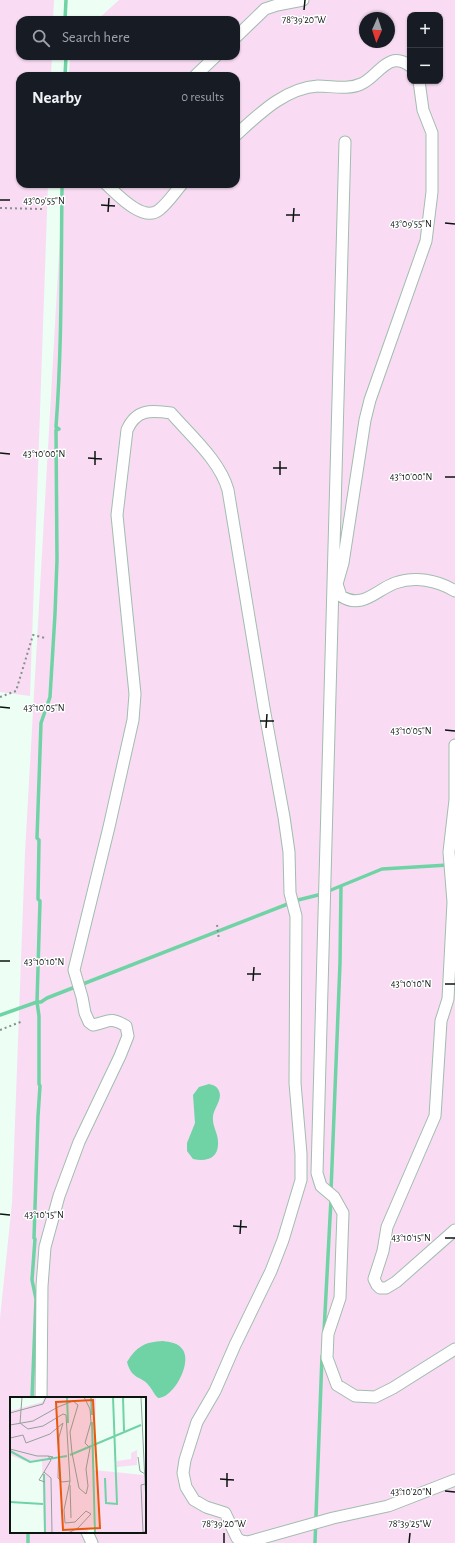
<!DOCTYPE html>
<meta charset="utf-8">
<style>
:root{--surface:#171b24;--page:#242831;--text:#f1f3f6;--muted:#9ea1a6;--line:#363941}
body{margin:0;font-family:"Alegreya Sans",sans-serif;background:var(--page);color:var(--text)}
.controls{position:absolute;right:12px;top:12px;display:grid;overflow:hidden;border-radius:8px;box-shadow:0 1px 3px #0004}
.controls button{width:36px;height:36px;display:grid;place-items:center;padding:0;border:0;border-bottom:1px solid var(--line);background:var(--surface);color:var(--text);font:20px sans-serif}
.compass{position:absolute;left:359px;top:12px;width:36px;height:36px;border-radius:50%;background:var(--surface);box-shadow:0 1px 3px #0004;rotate:183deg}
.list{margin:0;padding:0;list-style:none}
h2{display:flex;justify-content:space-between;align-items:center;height:52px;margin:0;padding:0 16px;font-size:17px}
h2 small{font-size:13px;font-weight:400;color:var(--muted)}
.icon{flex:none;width:22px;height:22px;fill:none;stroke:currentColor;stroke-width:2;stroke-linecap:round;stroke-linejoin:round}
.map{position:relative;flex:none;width:455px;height:1543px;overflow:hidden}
.search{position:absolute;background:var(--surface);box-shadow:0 1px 3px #0004;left:16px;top:16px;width:224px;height:44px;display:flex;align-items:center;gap:10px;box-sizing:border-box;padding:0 14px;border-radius:12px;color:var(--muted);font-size:15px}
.panel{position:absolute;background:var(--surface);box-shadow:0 1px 3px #0004;left:16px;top:72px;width:224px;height:116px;border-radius:12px}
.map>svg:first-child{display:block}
.green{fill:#f9dcf3;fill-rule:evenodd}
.water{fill:#6fd3a5}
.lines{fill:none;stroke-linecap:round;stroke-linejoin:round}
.stream{stroke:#6fd3a5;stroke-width:3.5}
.minor-casing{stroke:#a1bdae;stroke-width:13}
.path{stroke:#84928b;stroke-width:2;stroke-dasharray:2 3;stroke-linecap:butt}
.minor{stroke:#fff;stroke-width:11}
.ticks{fill:none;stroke:#0b1510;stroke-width:1.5}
.inset-river{fill:none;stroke:#6fd3a5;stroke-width:2}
.inset-road{fill:none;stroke:#93a199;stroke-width:1}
.view{fill:#e8590c;fill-opacity:0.15;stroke:#e8590c;stroke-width:2}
.inset-edge{fill:none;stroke:#0b1510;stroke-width:2}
.ticks-label{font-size:10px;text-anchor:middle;fill:#0b1510;stroke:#fff;stroke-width:3;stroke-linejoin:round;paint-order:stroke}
</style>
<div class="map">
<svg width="455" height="1543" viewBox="0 0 455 1543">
<rect width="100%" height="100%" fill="#edfef5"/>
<path class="green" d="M 0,0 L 54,0 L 53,20 L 20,20 L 20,56 L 52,56 L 51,76 L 20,76 L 20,184 L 48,184 L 30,696 L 0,692 Z
M 119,0 L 455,0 L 455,1543 L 0,1543 L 0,1318 L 12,1203 L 25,852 L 63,184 L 236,184 L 236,76 L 69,76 L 70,56 L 236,56 L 236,20 L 97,20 ZM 410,15 L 440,15 L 440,81 L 410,81 ZM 365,18 L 389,18 L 389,42 L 365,42 ZM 11,1398 L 145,1398 L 145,1532 L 11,1532 Z"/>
<path class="water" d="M 209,1084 C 213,1085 217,1086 219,1091 C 223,1100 213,1109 213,1117 C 212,1126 218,1133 218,1142 C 219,1159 206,1162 193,1159 L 187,1151 L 187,1143 L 195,1123 L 193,1095 L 199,1087 Z
M 163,1341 C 170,1342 179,1343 183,1350 C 192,1364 173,1398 158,1398 C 154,1394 153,1391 150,1387 C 142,1375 132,1381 127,1362 C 137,1346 145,1342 163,1341 Z"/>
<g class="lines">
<path class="stream" d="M 65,20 L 66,0
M 65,76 L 66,56
M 331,890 L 382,869 L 448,865
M 0,1015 L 37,1002 L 41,1002 L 47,998 L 298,900 L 318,895
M 331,1191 L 340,963 L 341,886
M 324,1332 L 331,1199
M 32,1398 L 36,1299 L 32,1280 L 35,1239 L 34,1238 L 38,1116 L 40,1086 L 39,1084 L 39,1016 L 37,1002 L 40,901 L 38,899 L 39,840 L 37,838 L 41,723 L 50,697 L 55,614 L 57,560 L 56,430 L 59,429 L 56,427 C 62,347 61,268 62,188 L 60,184
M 28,1543 L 28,1532
M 315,1543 L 322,1356"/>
<g class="minor-casing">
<path id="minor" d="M 236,37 L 265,9 L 277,5 L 303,0
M 195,76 L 216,56
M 419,81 L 423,110 L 432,133 L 432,192 L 426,241 L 370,400 L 365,420 L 343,563 L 337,584 L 341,596 C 362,610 376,590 395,583 C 415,576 437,580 455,591
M 236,135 C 259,114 285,88 318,86 C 332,86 348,90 361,84 C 378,77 388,49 410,66
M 345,142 L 317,1173 L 321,1186 L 334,1197 L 343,1213 L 340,1298 L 328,1334 L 327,1358 L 337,1385 L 355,1396 L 375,1397 L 393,1388 L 455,1349
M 106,184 C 117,194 143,223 159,210 C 168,203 175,192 182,184
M 455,745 L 455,800 L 449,852 L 453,902 L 448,999 L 441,1021 L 435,1116 L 387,1227 L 383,1251 L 374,1279 L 377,1285 L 380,1288 L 386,1288 L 396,1282 L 455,1230
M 41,1398 L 42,1286 L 45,1247 L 59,1196 L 79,1142 L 120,1056 L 128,1036 L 126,1026 C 109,1016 109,1022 93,1025 L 89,1022 L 85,1013 L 82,997 L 74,970 L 109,827 L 133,720 L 135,694 L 117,515 L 127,430 C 136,409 151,410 171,413 C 191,436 220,461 228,490 L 264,708 L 284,817 L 289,852 L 290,893 L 296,916 L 295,1083 L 301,1154 L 301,1180 L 283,1240 L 271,1271 L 235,1345 L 215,1391 L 197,1422 L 185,1460 L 183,1473 L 186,1487 L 194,1500 L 206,1507 L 225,1513 L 237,1538 L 241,1541 L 248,1542 L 333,1518 L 388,1506 L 455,1480
M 87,1532 L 92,1543"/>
</g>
<path class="path" d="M 0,208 L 42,209
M 0,697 L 16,691 L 33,635 L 45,638
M 217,925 L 219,940
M 0,1030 L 23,1021"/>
<use href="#minor" class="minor"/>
</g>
<path class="ticks" d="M 304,10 L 305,0M 0,200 L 10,200M 101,205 L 115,206M 108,212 L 109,198M 286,215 L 300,215M 293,222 L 294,208M 445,223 L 455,224M 0,453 L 10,454M 88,458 L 102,459M 95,465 L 95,451M 273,468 L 287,468M 280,475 L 280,461M 445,477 L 455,477M 0,707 L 10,708M 260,721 L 274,721M 266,728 L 267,714M 445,730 L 455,731M 0,961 L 10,961M 247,974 L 261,974M 253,981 L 254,967M 445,984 L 455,984M 0,1214 L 10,1215M 233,1226 L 247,1227M 240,1234 L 241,1220M 445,1238 L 455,1238M 220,1479 L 234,1480M 227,1487 L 227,1473M 445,1491 L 455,1492M 224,1543 L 224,1533M 409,1543 L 410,1533"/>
<g transform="translate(10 1397)">
<rect width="136" height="136" fill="#edfef5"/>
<path d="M 35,0 L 86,0 L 84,73 L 134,78 L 136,136 L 86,136 L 85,86 L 84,128 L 76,136 L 34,136 L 32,63 L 15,64 L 0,58 L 0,14 L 32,5 ZM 127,53 L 127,68 L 107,70 L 107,64 L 121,62 L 121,56 Z" fill="#f9dcf3"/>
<path class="inset-river" d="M 57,0 L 58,26M 81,0 L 82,18M 113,0 L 114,34M 82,25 L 85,136M 0,54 L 20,65 L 57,59M 60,58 L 131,28M 34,77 L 35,136M 95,81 L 96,106 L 107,107 L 103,0M 0,105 L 33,107"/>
<path class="inset-road" d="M 12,0 L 10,26 L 18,32 L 33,29 L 53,17 L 56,18 L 60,84M 131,0 L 136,107M 0,16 L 33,7 L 36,0M 0,28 L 23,24 L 48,10 L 63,4 L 68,8 L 60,35 L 62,56 L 69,91 L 76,97 L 78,89 L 76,72 L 80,51 L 75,46 L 81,25 L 80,12 L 74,0M 0,41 L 13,38 L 16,46 L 40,37 L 53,26 L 49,40 L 48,81 L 52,85 L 60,84 L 54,113 L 55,126 L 65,125 L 76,114 L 81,117 L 68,131 L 58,136M 0,52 L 27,59 L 38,59M 128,60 L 130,74 L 135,77M 34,75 L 41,63 L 38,59 L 43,60 L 41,61M 35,85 L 29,83 L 34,75 L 41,81 L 42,136M 135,87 L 131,88 L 133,135 L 136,135M 60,88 L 61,121"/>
<path class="view" d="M 83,3 L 90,131 L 53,133 L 46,5 Z"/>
<rect width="136" height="136" class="inset-edge"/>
</g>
<g class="ticks-label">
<text x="304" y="23">78°39'20"W</text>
<text x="44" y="204">43°09'55"N</text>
<text x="411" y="227">43°09'55"N</text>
<text x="44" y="457">43°10'00"N</text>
<text x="411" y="480">43°10'00"N</text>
<text x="44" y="711">43°10'05"N</text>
<text x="411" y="734">43°10'05"N</text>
<text x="44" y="965">43°10'10"N</text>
<text x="411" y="987">43°10'10"N</text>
<text x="44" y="1218">43°10'15"N</text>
<text x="411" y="1241">43°10'15"N</text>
<text x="411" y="1495">43°10'20"N</text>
<text x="224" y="1527">78°39'20"W</text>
<text x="410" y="1527">78°39'25"W</text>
</g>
</svg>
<div class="controls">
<button>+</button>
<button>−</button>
</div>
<svg class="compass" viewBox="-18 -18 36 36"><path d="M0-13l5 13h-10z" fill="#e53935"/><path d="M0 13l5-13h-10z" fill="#9ea1a6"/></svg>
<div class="search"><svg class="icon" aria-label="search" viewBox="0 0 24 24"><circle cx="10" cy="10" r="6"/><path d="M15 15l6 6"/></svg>Search here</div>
<section class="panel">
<h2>Nearby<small>0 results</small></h2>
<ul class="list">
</ul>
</section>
</div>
